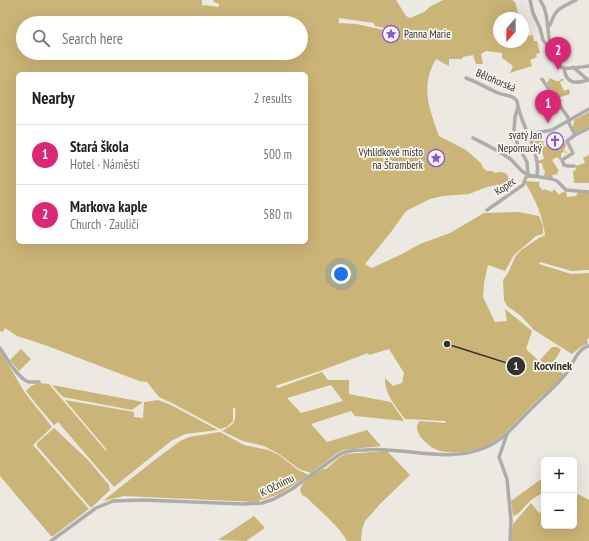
<!DOCTYPE html>
<meta charset="utf-8">
<style>
:root{--surface:#fff;--page:#f6f6f6;--text:#222;--muted:#767676;--line:#e0e0e0;--accent:#db2777}
body{margin:0;font-family:"PT Sans Narrow",sans-serif;background:var(--page);color:var(--text)}
.controls{position:absolute;right:12px;bottom:12px;display:grid;overflow:hidden;border-radius:6px;box-shadow:0 4px 16px #0002}
.controls button{width:36px;height:36px;display:grid;place-items:center;padding:0;border:0;border-bottom:1px solid var(--line);background:var(--surface);color:var(--text);font:20px sans-serif}
.compass{position:absolute;left:493px;top:12px;width:36px;height:36px;border-radius:50%;background:var(--surface);box-shadow:0 4px 16px #0002;rotate:201deg}
.you{position:absolute;left:341px;top:274px;width:14px;height:14px;margin:-10px;border:3px solid #fff;border-radius:50%;background:#1a73e8;box-shadow:0 0 0 6px #1a73e833}
.badge{display:grid;place-items:center;width:26px;height:26px;border-radius:50%;background:var(--accent);color:#fff;font-size:13px;font-weight:700}
.pin{position:absolute;translate:-50% -33px;filter:drop-shadow(0 1px 2px #0008)}
.pin::after{content:'';position:absolute;top:21px;width:14px;height:12px;background:inherit;clip-path:polygon(0 0,100% 0,50% 100%)}
.list{margin:0;padding:0;list-style:none}
h2{display:flex;justify-content:space-between;align-items:center;height:52px;margin:0;padding:0 16px;font-size:17px}
h2 small{font-size:13px;font-weight:400;color:var(--muted)}
.list li{display:grid;grid-template-columns:26px 1fr auto;gap:12px;align-items:center;box-sizing:border-box;height:60px;padding:0 16px;border-top:1px solid var(--line)}
.list b{display:block;font-size:15px;white-space:nowrap}
.list p{margin:0;font-size:13px;white-space:nowrap;color:var(--muted)}
.list em{font-size:13px;font-style:normal;color:var(--muted)}
.icon{flex:none;width:22px;height:22px;fill:none;stroke:currentColor;stroke-width:2;stroke-linecap:round;stroke-linejoin:round}
.map{position:relative;flex:none;width:589px;height:541px;overflow:hidden}
.search{position:absolute;background:var(--surface);box-shadow:0 4px 16px #0002;left:16px;top:16px;width:292px;height:44px;display:flex;align-items:center;gap:10px;box-sizing:border-box;padding:0 14px;border-radius:22px;color:var(--muted);font-size:15px}
.panel{position:absolute;background:var(--surface);box-shadow:0 4px 16px #0002;left:16px;top:72px;width:292px;height:172px;border-radius:6px}
.map>svg:first-child{display:block}
.green{fill:#cbb477;fill-rule:evenodd}
.lines{fill:none;stroke-linecap:round;stroke-linejoin:round}
.minor{stroke:#adaca9;stroke-width:3.5}
.labels{text-anchor:middle;dominant-baseline:central;stroke-width:3.5;stroke-linejoin:round;paint-order:stroke}
.poi-label{font-size:11px;fill:#32312e;stroke:#f9f6ef;text-anchor:end}
.street-label{font-size:11px;fill:#32312e;stroke:#f9f6ef}
.leader{fill:none;stroke:#32312e;stroke-width:1.5}
.callout-dot{fill:#32312e;stroke:#f9f6ef;stroke-width:1.5}
.mark-label{font-size:12px;text-anchor:middle;font-weight:bold;fill:#fff}
.callout-label{font-size:12px;text-anchor:middle;font-weight:bold;fill:#32312e;stroke:#f9f6ef;stroke-width:3.5;stroke-linejoin:round;paint-order:stroke}
</style>
<div class="map">
<svg width="589" height="541" viewBox="0 0 589 541">
<rect width="100%" height="100%" fill="#ece9e2"/>
<path class="green" d="M 0,0 L 202,0 L 202,6 L 204,5 L 219,7 L 219,4 L 214,2 L 213,0 L 396,0 L 406,16 L 410,18 L 424,12 L 431,6 L 443,0 L 512,0 L 515,2 L 519,18 L 499,18 L 499,42 L 523,42 L 523,27 L 529,36 L 533,35 L 534,41 L 537,41 L 540,53 L 536,54 L 537,57 L 530,60 L 532,66 L 510,73 L 513,66 L 502,58 L 502,53 L 486,51 L 481,54 L 483,64 L 476,64 L 473,55 L 463,57 L 462,59 L 449,59 L 449,66 L 436,59 C 420,87 429,108 439,136 L 466,150 L 481,163 L 483,168 L 487,171 L 493,171 L 494,173 L 502,172 L 507,174 L 510,183 L 487,187 L 469,194 L 443,196 L 430,199 L 406,211 L 391,232 L 365,264 L 372,268 L 400,255 L 420,244 L 450,233 L 484,213 L 518,212 L 539,216 L 543,226 L 543,234 L 536,236 L 514,255 L 505,271 L 488,265 L 484,283 L 483,297 L 495,322 L 507,321 L 505,309 L 532,331 L 526,349 L 539,361 L 552,347 L 557,347 L 561,350 L 552,365 L 564,374 L 563,375 C 553,388 539,397 528,409 C 516,422 501,439 485,446 C 472,452 453,454 440,451 C 430,449 409,430 420,421 L 445,423 L 446,421 L 405,419 C 396,407 384,393 385,378 L 393,386 L 402,383 L 404,373 L 389,349 L 369,355 L 368,353 L 320,371 L 275,386 L 278,388 L 322,372 L 328,380 L 349,380 L 349,394 L 391,402 L 404,421 L 355,416 L 351,411 L 311,424 L 327,442 L 367,430 L 381,446 L 343,450 L 337,453 L 311,473 L 299,469 L 279,454 L 264,446 L 243,441 L 222,431 C 235,424 236,422 235,408 L 233,408 L 233,421 L 227,427 L 220,429 L 172,403 L 159,397 L 147,382 L 139,381 L 45,345 L 17,336 L 5,328 L 3,332 L 0,331 ZM 339,18 L 374,23 L 375,26 L 390,29 L 389,31 L 356,24 L 338,23 L 339,21 ZM 23,23 L 301,23 L 301,53 L 23,53 ZM 18,74 L 306,74 L 306,242 L 18,242 ZM 331,385 L 343,401 L 301,413 L 287,398 Z
M 550,78 L 556,81 L 560,81 L 561,79 L 564,79 L 564,80 L 560,82 L 564,91 L 569,89 L 570,94 L 557,98 L 547,83 Z
M 589,112 L 589,126 L 577,132 L 575,132 L 573,127 L 574,120 Z
M 538,134 L 540,134 L 545,147 L 548,144 L 553,148 L 565,142 L 566,146 L 563,152 L 565,151 L 568,153 L 563,152 L 561,154 L 561,159 L 560,160 L 557,157 L 552,160 L 559,171 L 557,172 L 558,174 L 552,175 L 553,178 L 544,176 L 545,171 L 544,171 L 542,163 L 537,163 L 537,161 L 544,159 L 541,147 L 534,149 L 532,141 L 539,140 Z
M 589,155 L 589,183 L 574,183 L 573,171 L 576,170 L 575,166 L 585,163 L 583,158 Z
M 540,176 L 539,186 L 542,189 L 542,191 L 544,189 L 552,192 L 554,189 L 559,195 L 561,193 L 566,191 L 567,197 L 576,196 L 578,192 L 589,193 L 589,270 L 572,271 L 540,262 L 539,264 L 571,274 L 589,273 L 589,338 L 587,340 L 588,344 L 582,346 L 572,354 L 534,330 L 520,315 L 507,306 L 504,300 L 503,280 L 508,273 L 515,257 L 521,250 L 539,238 L 545,235 C 543,217 535,198 525,183 L 525,181 L 539,182 L 540,178 L 525,178 L 526,177 Z
M 21,349 L 31,359 L 19,371 L 10,360 Z
M 0,350 L 25,393 L 52,427 L 33,445 L 89,509 L 53,536 L 51,536 L 0,476 Z
M 39,383 L 49,384 L 106,451 L 107,450 L 65,400 L 134,412 L 134,417 L 143,418 L 144,402 L 158,400 L 171,405 L 218,430 L 185,434 L 171,441 L 114,487 L 58,422 L 54,425 L 37,405 L 26,391 L 31,386 Z
M 52,385 L 143,402 L 132,410 L 63,397 Z
M 54,428 L 88,460 L 109,485 L 110,490 L 91,508 L 37,446 L 37,443 Z
M 220,432 L 244,445 L 268,450 L 279,455 L 298,470 L 309,475 L 279,494 L 262,500 L 261,499 L 258,502 L 124,496 L 103,501 L 152,462 L 180,441 L 189,437 Z
M 387,451 L 410,475 L 380,504 L 365,521 L 362,529 L 361,541 L 347,541 C 339,526 318,509 306,497 L 302,495 L 300,489 L 304,482 L 323,469 L 326,469 L 340,457 L 346,454 Z
M 544,477 L 544,492 L 531,500 L 518,514 L 513,516 L 511,501 Z
M 578,494 L 589,500 L 589,541 L 511,541 L 513,524 L 531,503 L 539,513 L 544,510 L 544,526 L 574,526 L 574,496 Z
M 254,516 L 265,528 L 246,541 L 218,540 Z"/>
<g class="lines">
<path class="minor" d="M 530,0 L 533,13 L 540,28 L 543,40 L 546,44 L 550,45
M 540,0 C 543,4 545,9 546,14 C 549,27 548,66 564,68 C 570,69 582,67 589,66
M 548,26 L 550,25 C 556,8 560,8 576,0
M 573,67 L 588,80
M 564,68 C 566,84 575,84 588,80
M 466,78 C 477,82 487,88 498,93 C 505,96 512,94 517,101 C 520,126 541,149 537,176
M 542,79 L 569,119 L 568,121 L 575,135 L 589,128
M 529,134 L 552,130 L 589,109
M 473,138 C 485,144 498,150 509,158 C 516,163 519,171 528,175 L 527,162 L 518,146 L 514,130 L 515,117 L 518,107
M 574,166 L 568,166 L 564,165 L 562,160 L 573,153 L 567,141 L 575,135
M 487,210 L 523,185 L 526,177 L 528,175 L 552,179 L 557,181 L 566,190 L 589,192
M 0,348 C 6,357 18,379 29,382 C 32,382 36,382 39,382
M 507,434 L 499,457 L 507,479 L 511,520 L 510,541
M 51,541 L 96,508 L 113,501 L 144,500 L 243,504 L 262,503 L 274,499 L 292,489 L 340,454 C 348,450 356,450 364,450 C 403,446 446,464 484,448 C 505,440 519,420 535,405 C 545,395 556,386 565,375 C 573,366 576,349 589,346"/>
</g>
<defs>
<g id="sight-ring" transform="scale(0.9)"><circle r="9.5" fill="#f9f6ef" stroke="#8856cf" stroke-width="1.5"/><path d="M0-6L1.8-2.2L6-1.7L2.9 1.2L3.7 5.4L0 3.3L-3.7 5.4L-2.9 1.2L-6-1.7L-1.8-2.2Z" fill="#8856cf"/></g>
<g id="church-ring" transform="scale(0.9)"><circle r="9.5" fill="#f9f6ef" stroke="#8856cf" stroke-width="1.5"/><path d="M-1.2-6h2.4v3.5h3.3v2.4h-3.3V6h-2.4V-.1h-3.3v-2.4h3.3Z" fill="#8856cf"/></g>
</defs>
<g fill-rule="evenodd">
<use href="#sight-ring" x="391" y="34"/>
<use href="#church-ring" x="555" y="141"/>
<use href="#sight-ring" x="436" y="158"/>
</g>
<g class="labels">
<g class="poi-label">
<text x="404" y="34" text-anchor="start">Panna Marie</text>
<text x="542" y="135">svatý Jan<tspan x="542" dy="13">Nepomucký</tspan></text>
<text x="423" y="152">Vyhlídkové místo<tspan x="423" dy="13">na Štramberk</tspan></text>
</g>
<g class="street-label">
<text transform="translate(496 80) rotate(23)">Bělohorská</text>
<text transform="translate(505 186) rotate(-34)">Kopec</text>
<text transform="translate(277 485) rotate(-27)">K Očnímu</text>
</g>
</g>
<path class="leader" d="M447 344L516 366"/>
<g class="callout-dot">
<circle cx="447" cy="344" r="4"/>
<circle cx="516" cy="366" r="10"/>
</g>
<g class="mark-label">
<text x="516" y="370">1</text>
</g>
<g class="callout-label">
<text x="553" y="370">Kocvínek</text>
</g>
</svg>
<div class="controls">
<button>+</button>
<button>−</button>
</div>
<svg class="compass" viewBox="-18 -18 36 36"><path d="M0-13l5 13h-10z" fill="#e53935"/><path d="M0 13l5-13h-10z" fill="#767676"/></svg>
<div class="you"></div>
<div class="pin badge" style="left:548px;top:123px">1</div>
<div class="pin badge" style="left:558px;top:70px">2</div>
<div class="search"><svg class="icon" aria-label="search" viewBox="0 0 24 24"><circle cx="10" cy="10" r="6"/><path d="M15 15l6 6"/></svg>Search here</div>
<section class="panel">
<h2>Nearby<small>2 results</small></h2>
<ul class="list">
<li><span class="badge">1</span><div><b>Stará škola</b><p>Hotel · Náměstí</p></div><em>500 m</em></li>
<li><span class="badge">2</span><div><b>Markova kaple</b><p>Church · Zauličí</p></div><em>580 m</em></li>
</ul>
</section>
</div>
